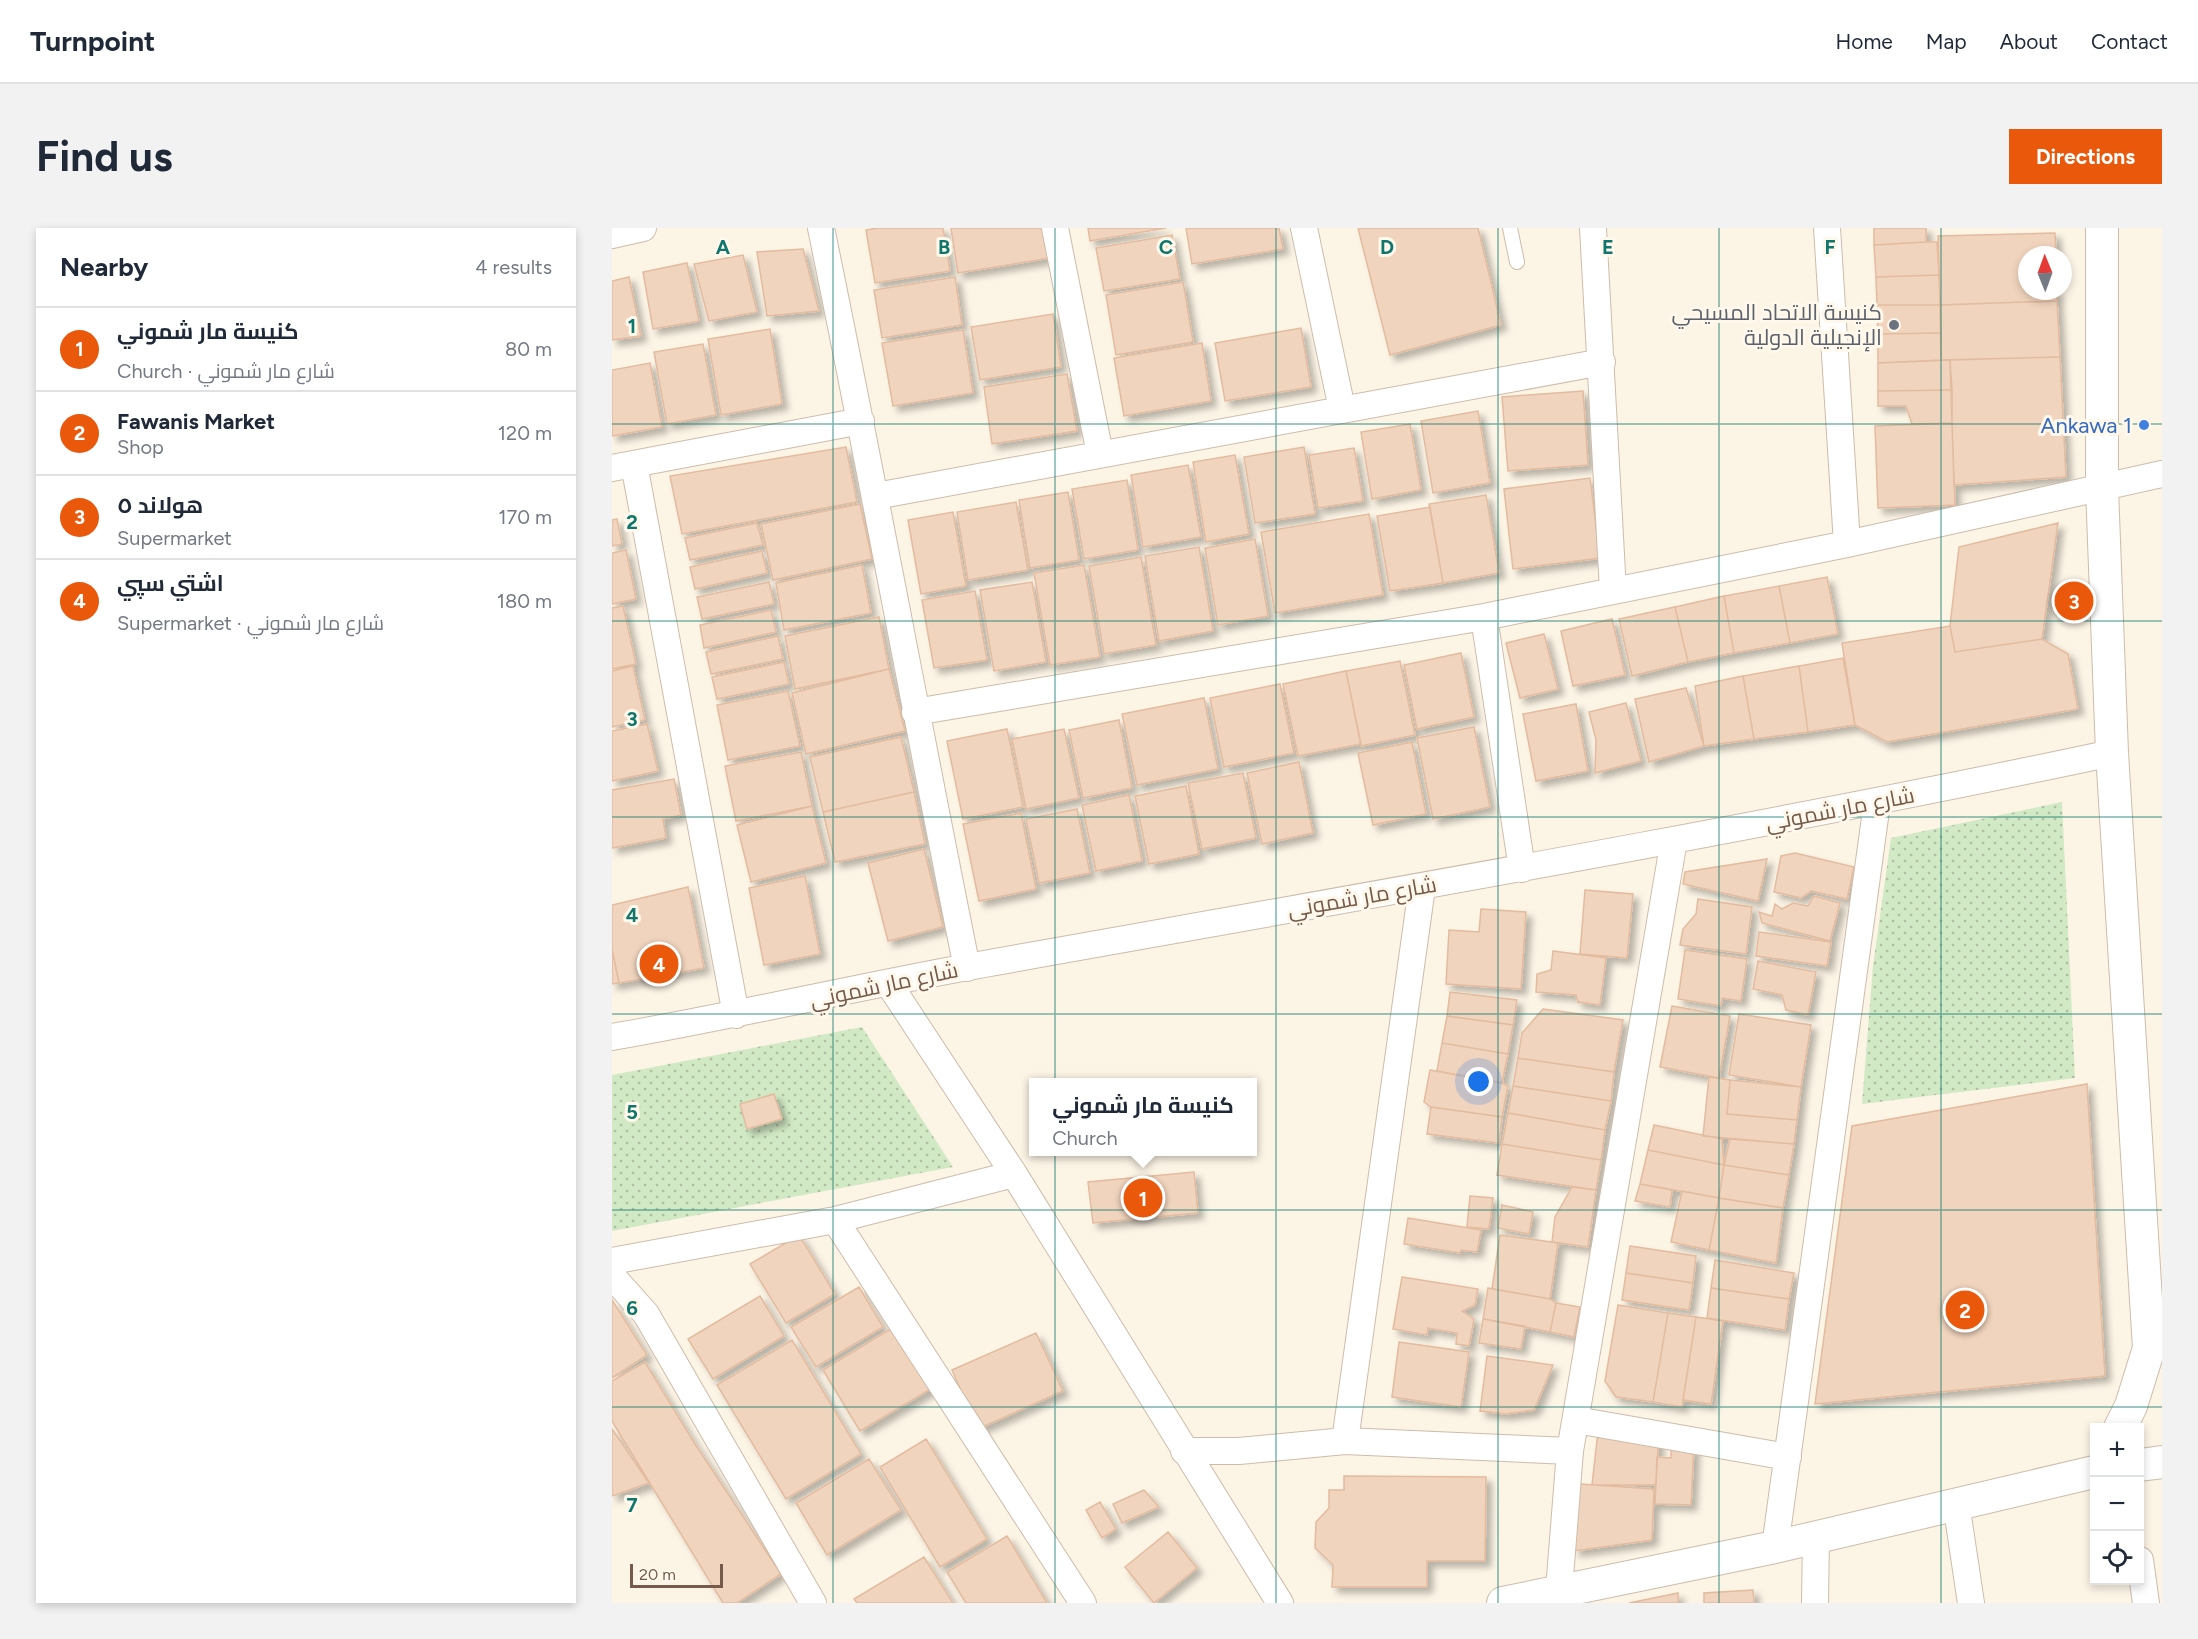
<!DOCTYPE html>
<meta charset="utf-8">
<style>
:root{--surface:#fff;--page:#f2f2f3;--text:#1f2937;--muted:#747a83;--line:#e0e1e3;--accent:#ea580c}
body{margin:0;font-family:Figtree,Cairo,sans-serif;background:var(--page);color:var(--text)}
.controls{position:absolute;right:18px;bottom:18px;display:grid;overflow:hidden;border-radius:0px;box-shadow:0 3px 9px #0003}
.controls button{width:54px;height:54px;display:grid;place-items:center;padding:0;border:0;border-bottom:2px solid var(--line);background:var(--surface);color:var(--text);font:30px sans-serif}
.compass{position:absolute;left:1406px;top:18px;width:54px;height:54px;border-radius:50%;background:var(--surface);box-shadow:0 3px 9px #0003;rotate:359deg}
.scale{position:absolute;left:18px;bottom:15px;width:93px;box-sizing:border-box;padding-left:6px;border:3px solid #745b4b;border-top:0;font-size:16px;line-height:21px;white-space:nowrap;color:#745b4b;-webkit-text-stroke:4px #fff8eb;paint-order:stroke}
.you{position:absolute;left:867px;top:854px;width:21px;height:21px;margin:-15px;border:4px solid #fff;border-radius:50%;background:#1a73e8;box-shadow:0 0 0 9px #1a73e833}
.badge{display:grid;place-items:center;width:39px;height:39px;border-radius:50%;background:var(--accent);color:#fff;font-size:20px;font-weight:700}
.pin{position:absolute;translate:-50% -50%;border:3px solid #fff;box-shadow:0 2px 6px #0006}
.popup{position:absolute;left:417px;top:850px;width:228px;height:78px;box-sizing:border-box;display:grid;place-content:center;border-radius:0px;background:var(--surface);filter:drop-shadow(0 2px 4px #0005);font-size:20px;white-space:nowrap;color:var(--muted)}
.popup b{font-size:22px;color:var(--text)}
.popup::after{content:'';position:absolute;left:50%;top:100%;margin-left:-12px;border:12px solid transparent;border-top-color:var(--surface)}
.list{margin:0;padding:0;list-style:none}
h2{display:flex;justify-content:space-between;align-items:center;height:78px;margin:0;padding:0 24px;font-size:26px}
h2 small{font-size:20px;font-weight:400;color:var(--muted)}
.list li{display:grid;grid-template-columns:39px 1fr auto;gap:18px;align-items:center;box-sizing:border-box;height:84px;padding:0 24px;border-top:2px solid var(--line)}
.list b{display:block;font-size:22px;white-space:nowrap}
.list p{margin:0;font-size:20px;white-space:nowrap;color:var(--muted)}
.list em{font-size:20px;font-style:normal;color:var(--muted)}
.icon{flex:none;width:33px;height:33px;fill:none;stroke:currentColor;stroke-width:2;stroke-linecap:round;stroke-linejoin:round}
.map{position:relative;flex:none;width:1550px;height:1375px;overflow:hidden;border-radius:0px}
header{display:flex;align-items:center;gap:36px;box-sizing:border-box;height:84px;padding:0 30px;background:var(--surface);border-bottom:2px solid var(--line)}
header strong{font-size:28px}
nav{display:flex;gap:33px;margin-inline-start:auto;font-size:21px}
.intro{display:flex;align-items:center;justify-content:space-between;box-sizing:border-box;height:144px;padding:0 36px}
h1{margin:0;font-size:42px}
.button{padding:15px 27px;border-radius:0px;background:var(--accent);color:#fff;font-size:21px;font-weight:700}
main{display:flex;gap:36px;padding:0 36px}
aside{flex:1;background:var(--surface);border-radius:0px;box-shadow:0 3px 9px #0003}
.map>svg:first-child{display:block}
.park{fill:url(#park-dots)}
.building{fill:#f1d4bd;stroke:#e3bb9e;stroke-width:1.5;filter:url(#shadow)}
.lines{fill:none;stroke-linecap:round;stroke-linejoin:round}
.service-casing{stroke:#cdbcac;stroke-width:16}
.minor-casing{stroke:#cdbcac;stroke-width:28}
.tertiary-casing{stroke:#cdbcac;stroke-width:34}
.service{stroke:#fff;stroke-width:14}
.minor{stroke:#fff;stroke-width:26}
.tertiary{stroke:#fff;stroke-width:32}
.grid{fill:none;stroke:#0f766e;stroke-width:1.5;stroke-opacity:0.55}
.worship-dot{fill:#6b7280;stroke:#fff8eb;stroke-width:2}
.shop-dot{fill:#3f7fe0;stroke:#fff8eb;stroke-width:2}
.labels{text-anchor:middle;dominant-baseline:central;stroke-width:6;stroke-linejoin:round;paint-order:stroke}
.worship-label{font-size:22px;fill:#5b616d;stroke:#fff8eb;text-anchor:end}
.shop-label{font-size:22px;fill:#366cbe;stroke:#fff8eb;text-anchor:end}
.street-label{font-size:22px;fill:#745b4b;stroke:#fff8eb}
.grid-label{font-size:20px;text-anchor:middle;font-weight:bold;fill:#0f766e;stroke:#fff8eb;stroke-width:6;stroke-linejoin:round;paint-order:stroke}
</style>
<header>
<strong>Turnpoint</strong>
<nav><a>Home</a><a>Map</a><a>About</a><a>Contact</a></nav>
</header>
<div class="intro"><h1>Find us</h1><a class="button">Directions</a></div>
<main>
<aside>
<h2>Nearby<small>4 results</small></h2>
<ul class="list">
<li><span class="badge">1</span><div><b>كنيسة مار شموني</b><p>Church · شارع مار شموني</p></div><em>80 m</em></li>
<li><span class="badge">2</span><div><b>Fawanis Market</b><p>Shop</p></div><em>120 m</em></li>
<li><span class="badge">3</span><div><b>هولاند ٥</b><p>Supermarket</p></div><em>170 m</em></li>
<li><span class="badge">4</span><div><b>اشتي سپي</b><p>Supermarket · شارع مار شموني</p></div><em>180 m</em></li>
</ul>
</aside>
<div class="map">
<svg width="1550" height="1375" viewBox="0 0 1550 1375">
<defs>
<pattern id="park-dots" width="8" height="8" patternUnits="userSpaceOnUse" patternTransform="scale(1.5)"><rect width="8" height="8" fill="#d1e9c4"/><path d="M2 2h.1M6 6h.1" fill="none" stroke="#aec0a1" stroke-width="1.8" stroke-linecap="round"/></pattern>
<filter id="shadow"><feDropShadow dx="5.5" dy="5.5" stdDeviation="3" flood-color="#0004"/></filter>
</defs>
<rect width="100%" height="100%" fill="#fcf4e5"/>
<path class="park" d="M 1450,574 L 1463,850 L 1250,876 L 1261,738 L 1279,610 Z
M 250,799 L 341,939 L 0,1003 L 0,847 Z"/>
<path class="building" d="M 265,0 L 331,0 L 338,43 L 263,55 L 254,2 Z
M 339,0 L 433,0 L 438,30 L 346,45 Z
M 476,0 L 554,0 L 478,13 Z
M 574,0 L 667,0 L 671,21 L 580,36 Z
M 746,0 L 866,0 L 889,97 L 778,127 Z
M 1262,0 L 1314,0 L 1314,14 L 1262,17 Z
M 1443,5 L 1444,27 L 1415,27 L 1415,63 L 1445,63 L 1445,73 L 1328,77 L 1326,8 Z
M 560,7 L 568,51 L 492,63 L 484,20 Z
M 1314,14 L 1325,14 L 1327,47 L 1264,49 L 1262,17 Z
M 191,21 L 207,83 L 155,88 L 145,24 Z
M 131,27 L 145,84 L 97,93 L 82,36 Z
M 75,35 L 87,93 L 41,101 L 31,44 Z
M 1327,47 L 1328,77 L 1265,77 L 1264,49 Z
M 17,49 L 29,108 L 0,112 L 0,53 Z
M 343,49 L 350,97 L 270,110 L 262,62 Z
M 571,54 L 581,114 L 504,127 L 494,67 Z
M 1445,73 L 1448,129 L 1329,132 L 1328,77 Z
M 1265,77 L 1328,77 L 1329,105 L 1266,106 Z
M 441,86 L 449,139 L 368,152 L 359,99 Z
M 689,100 L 699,159 L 613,173 L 603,115 Z
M 158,101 L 170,176 L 109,187 L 96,111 Z
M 351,102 L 361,165 L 281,178 L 270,115 Z
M 1329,105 L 1329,132 L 1266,135 L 1266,106 Z
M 590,115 L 599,173 L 512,188 L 502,130 Z
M 91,116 L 104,187 L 55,196 L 42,124 Z
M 1448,129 L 1454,249 L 1342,257 L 1338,132 Z
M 1338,132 L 1340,162 L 1266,163 L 1266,135 Z
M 38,135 L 50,199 L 0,208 L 0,142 Z
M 455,146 L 465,203 L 380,216 L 372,159 Z
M 1340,162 L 1340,195 L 1300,196 L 1294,178 L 1266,178 L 1266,163 Z
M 971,163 L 976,237 L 896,243 L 890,169 Z
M 866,183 L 878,255 L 821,265 L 809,193 Z
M 1340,195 L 1343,277 L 1266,280 L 1263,198 Z
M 798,196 L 809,262 L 760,271 L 749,204 Z
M 234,219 L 245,274 L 70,306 L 58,248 Z
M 692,219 L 703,286 L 643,295 L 632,229 Z
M 742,220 L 751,273 L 706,280 L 697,227 Z
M 623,227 L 637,306 L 594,314 L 581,234 Z
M 576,237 L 589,309 L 531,319 L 519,247 Z
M 978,250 L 988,330 L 901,341 L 892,261 Z
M 515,252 L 526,322 L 472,331 L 460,261 Z
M 456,264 L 467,332 L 418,340 L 407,272 Z
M 874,267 L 887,345 L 831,355 L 817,276 Z
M 404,274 L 416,342 L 356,352 L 345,284 Z
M 248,276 L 260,331 L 161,352 L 149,296 Z
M 818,279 L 831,355 L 778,363 L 765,288 Z
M 341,284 L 354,358 L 309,366 L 296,292 Z
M 757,286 L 771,367 L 663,385 L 649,304 Z
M 5,291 L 10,316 L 0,318 L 0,292 Z
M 145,295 L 151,317 L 78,332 L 73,310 Z
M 1446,295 L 1430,411 L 1343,424 L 1338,398 L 1347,319 Z
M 643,311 L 656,388 L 606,397 L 593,320 Z
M 587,319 L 601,403 L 547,413 L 533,328 Z
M 14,322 L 24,371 L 0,376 L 0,325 Z
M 150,323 L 155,345 L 83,361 L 78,339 Z
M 529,329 L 544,417 L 492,426 L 477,338 Z
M 250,337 L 259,385 L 172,402 L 164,355 Z
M 472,337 L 488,429 L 438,437 L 422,345 Z
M 1215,349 L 1226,406 L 1178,415 L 1167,358 Z
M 157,354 L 162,376 L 90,391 L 85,369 Z
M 420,354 L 434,434 L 382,443 L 368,362 Z
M 1167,358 L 1178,415 L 1122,425 L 1112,368 Z
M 363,363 L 375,432 L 322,440 L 310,372 Z
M 1112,368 L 1122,425 L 1076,434 L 1063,379 Z
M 11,378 L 24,436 L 0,441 L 0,380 Z
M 1063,379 L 1076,434 L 1020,448 L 1007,391 Z
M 159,382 L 164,404 L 92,420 L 88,397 Z
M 267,389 L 277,441 L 183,461 L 173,408 Z
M 1000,391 L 1013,447 L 961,458 L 949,403 Z
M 1338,398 L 1343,424 L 1430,411 L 1456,426 L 1466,481 L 1275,514 L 1243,497 L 1230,415 Z
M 932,406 L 946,461 L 908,470 L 894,415 Z
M 166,408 L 171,431 L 99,446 L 94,424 Z
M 849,425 L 862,489 L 805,501 L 792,437 Z
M 1231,430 L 1243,497 L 1196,504 L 1187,438 Z
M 788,433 L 803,507 L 749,518 L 734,443 Z
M 172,434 L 177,456 L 105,471 L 100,449 Z
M 21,438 L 33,492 L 0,499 L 0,443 Z
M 1187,438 L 1196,504 L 1142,511 L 1131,448 Z
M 277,441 L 293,503 L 194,526 L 180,465 Z
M 734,443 L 749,516 L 686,528 L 671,456 Z
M 1131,448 L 1142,511 L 1092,518 L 1083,458 Z
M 668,456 L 682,525 L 612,539 L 598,470 Z
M 1074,460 L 1092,518 L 1037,534 L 1023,471 Z
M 176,463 L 188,518 L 116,532 L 105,477 Z
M 592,470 L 606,541 L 525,557 L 510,486 Z
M 1014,475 L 1029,533 L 983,545 L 984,512 L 977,484 Z
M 964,476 L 976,543 L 924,553 L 911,486 Z
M 507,492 L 520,560 L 471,570 L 457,502 Z
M 35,496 L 46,543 L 0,553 L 0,503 Z
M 862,499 L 878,579 L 821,591 L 805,510 Z
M 395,501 L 411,579 L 351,591 L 335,513 Z
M 452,501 L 467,570 L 414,581 L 400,511 Z
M 289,509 L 302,564 L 211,584 L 198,529 Z
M 800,514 L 814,586 L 761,597 L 746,525 Z
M 189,524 L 200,578 L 124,593 L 113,538 Z
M 687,534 L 701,605 L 650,616 L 635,545 Z
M 631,545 L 644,610 L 590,621 L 576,555 Z
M 62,551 L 69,587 L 51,591 L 54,610 L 0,620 L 0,562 Z
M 574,558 L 587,626 L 537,636 L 523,568 Z
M 302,564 L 313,616 L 223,634 L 211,584 Z
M 517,567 L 530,633 L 484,643 L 470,577 Z
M 200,578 L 214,635 L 139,654 L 125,597 Z
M 465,581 L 478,645 L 427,655 L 414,591 Z
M 409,585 L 424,661 L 367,673 L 351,596 Z
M 312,621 L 331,699 L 276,713 L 256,635 Z
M 1183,625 L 1242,639 L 1235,671 L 1199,663 L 1189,670 L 1162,664 L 1169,628 Z
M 1155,631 L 1146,673 L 1071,656 L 1073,644 Z
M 193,648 L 208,726 L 152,737 L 137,660 Z
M 76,659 L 92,740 L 7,755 L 0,721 L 0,677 Z
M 973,662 L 1021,666 L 1015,730 L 968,726 Z
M 1202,668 L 1228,675 L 1218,713 L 1150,695 L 1147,684 L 1160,688 L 1163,676 L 1170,681 L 1181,675 L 1196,678 Z
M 1086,671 L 1140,679 L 1134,726 L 1068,717 L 1071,701 L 1084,686 Z
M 869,681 L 914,684 L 909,761 L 834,756 L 837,702 L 867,704 Z
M 1147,704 L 1219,714 L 1215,738 L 1144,728 Z
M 0,721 L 7,755 L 0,756 Z
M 1073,722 L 1135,731 L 1129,773 L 1110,770 L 1109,778 L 1066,771 Z
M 941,723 L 994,730 L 988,777 L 966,774 L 964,767 L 924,764 L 925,746 L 939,742 Z
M 1146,733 L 1204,744 L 1196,787 L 1174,782 L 1170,767 L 1141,761 Z
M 838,764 L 905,772 L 901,797 L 835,788 Z
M 1060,778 L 1118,788 L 1107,850 L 1048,839 Z
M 931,781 L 1011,792 L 1002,844 L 906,830 L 910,805 Z
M 1127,786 L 1199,797 L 1189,859 L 1117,847 Z
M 835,788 L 901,797 L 896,826 L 830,815 Z
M 830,815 L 896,826 L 890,855 L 825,843 Z
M 906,830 L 1002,844 L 999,873 L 901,858 Z
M 818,842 L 890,855 L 896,858 L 890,889 L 819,879 L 812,874 Z
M 1097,849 L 1118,852 L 1115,886 L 1185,892 L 1182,916 L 1091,908 Z
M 1118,852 L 1189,859 L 1185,892 L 1115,886 Z
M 1475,856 L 1493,1148 L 1203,1176 L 1240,898 Z
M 901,858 L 999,873 L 993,902 L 896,885 Z
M 162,866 L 170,891 L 135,901 L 128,876 Z
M 819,879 L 890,889 L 887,915 L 815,906 Z
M 896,885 L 993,902 L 989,932 L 890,916 Z
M 1042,897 L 1110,911 L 1112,937 L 1036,922 Z
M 1118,911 L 1182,916 L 1177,947 L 1112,937 Z
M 890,916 L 989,932 L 984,962 L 885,947 Z
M 1036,922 L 1112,937 L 1107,970 L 1028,956 Z
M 1112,937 L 1177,947 L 1171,980 L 1107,970 Z
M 582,944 L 586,985 L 481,995 L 476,954 Z
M 1028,956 L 1060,962 L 1058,979 L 1023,973 Z
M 960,959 L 984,962 L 976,1019 L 940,1014 L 943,989 Z
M 1070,963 L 1107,970 L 1097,1022 L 1059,1014 Z
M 858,968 L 881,970 L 877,1001 L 855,999 Z
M 1107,970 L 1171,980 L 1164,1035 L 1097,1022 Z
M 890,977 L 921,984 L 917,1006 L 886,1000 Z
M 796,990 L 869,1002 L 865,1024 L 849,1022 L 848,1025 L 792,1016 Z
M 187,1007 L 223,1066 L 174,1095 L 138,1036 Z
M 888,1007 L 946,1015 L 938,1071 L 880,1061 Z
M 1018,1018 L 1084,1028 L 1081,1055 L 1014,1045 Z
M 1103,1032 L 1182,1045 L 1177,1071 L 1099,1060 Z
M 1014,1045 L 1081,1055 L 1077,1082 L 1010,1072 Z
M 790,1049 L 866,1061 L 863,1077 L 850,1083 L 862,1091 L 857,1118 L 844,1116 L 845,1105 L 816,1100 L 815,1107 L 781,1101 Z
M 247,1059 L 271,1099 L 204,1139 L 179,1099 Z
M 876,1060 L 938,1071 L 944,1075 L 938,1104 L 871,1091 Z
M 1099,1060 L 1177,1071 L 1173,1102 L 1095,1090 Z
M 148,1068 L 172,1108 L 101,1151 L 76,1111 Z
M 0,1072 L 35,1127 L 0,1150 Z
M 944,1075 L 968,1079 L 962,1109 L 938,1104 Z
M 1006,1077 L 1056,1085 L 1041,1174 L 1004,1169 L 993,1153 Z
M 1056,1085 L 1084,1089 L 1070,1179 L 1041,1174 Z
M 1084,1089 L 1111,1093 L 1099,1176 L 1071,1172 Z
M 871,1091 L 913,1098 L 909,1121 L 867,1115 Z
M 285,1097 L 322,1159 L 248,1203 L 211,1142 Z
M 424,1105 L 451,1163 L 366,1201 L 340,1142 Z
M 180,1112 L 249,1226 L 174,1271 L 105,1157 Z
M 787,1114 L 857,1124 L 849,1179 L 780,1169 Z
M 875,1128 L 941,1137 L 922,1182 L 894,1186 L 868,1183 Z
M 33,1134 L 81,1213 L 169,1346 L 125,1375 L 111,1375 L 0,1193 L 0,1153 Z
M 987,1195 L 1047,1201 L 1044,1257 L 980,1257 Z
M 0,1201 L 37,1255 L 0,1268 Z
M 314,1211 L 375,1311 L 328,1339 L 268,1239 Z
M 1059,1217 L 1082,1218 L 1079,1277 L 1043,1276 L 1045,1229 L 1059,1230 Z
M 257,1231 L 289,1282 L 215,1327 L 184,1275 Z
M 732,1248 L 874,1249 L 873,1333 L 815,1333 L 815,1359 L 720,1359 L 721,1337 L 703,1320 L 704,1294 L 717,1280 L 717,1262 L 732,1262 Z
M 968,1256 L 1042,1261 L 1040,1312 L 962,1323 Z
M 532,1262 L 547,1279 L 510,1295 L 501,1276 Z
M 488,1274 L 504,1301 L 490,1310 L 474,1282 Z
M 556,1304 L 585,1340 L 542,1375 L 513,1339 Z
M 395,1308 L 435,1375 L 354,1375 L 335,1344 Z
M 312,1329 L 341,1375 L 245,1375 L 242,1371 Z
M 1141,1362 L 1142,1375 L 1092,1375 L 1092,1365 Z
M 1066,1365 L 1066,1375 L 1017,1375 Z"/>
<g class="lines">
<g class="service-casing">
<path id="service" d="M 898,0 L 905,34"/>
</g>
<g class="minor-casing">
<path id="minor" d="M 209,0 C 260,246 305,493 355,740
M 443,0 L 488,226
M 692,0 L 730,181
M 981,0 L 1001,363
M 1215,0 L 1235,316
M 0,7 L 31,0
M 22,236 L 124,787
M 0,240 L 249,193
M 264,268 L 990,134
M 872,389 L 910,641
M 303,484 L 872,389 L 1235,316 L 1550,246
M 810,659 L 733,1213 L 958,1223
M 277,756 L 402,946 L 668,1375
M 0,809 C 121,788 241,760 361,738 C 741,670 1122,605 1500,525
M 223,992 L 471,1375
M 0,1033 L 223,992 L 402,946
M 0,1048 L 34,1086 L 201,1375
M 964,1192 L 1176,1229
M 572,1223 L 627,1223 L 733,1213
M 1344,1275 L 1359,1375
M 1163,1319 L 1265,575
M 1528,1332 L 1534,1375
M 947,1362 L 958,1223 L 1062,612
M 1203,1375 L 1204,1309"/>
</g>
<g class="tertiary-casing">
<path id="tertiary" d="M 1490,0 L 1490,260 L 1500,525 L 1537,1120 L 1519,1178 L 1508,1200
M 1528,1237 L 1550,1234
M 891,1375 L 1163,1319 L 1482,1244"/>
</g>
<use href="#service" class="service"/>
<use href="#minor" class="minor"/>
<use href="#tertiary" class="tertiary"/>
</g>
<path class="grid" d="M 221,0 L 221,1375M 443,0 L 443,1375M 664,0 L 664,1375M 886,0 L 886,1375M 1107,0 L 1107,1375M 1329,0 L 1329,1375M 0,196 L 1550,196M 0,393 L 1550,393M 0,589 L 1550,589M 0,786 L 1550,786M 0,982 L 1550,982M 0,1179 L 1550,1179"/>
<circle class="worship-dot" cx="1282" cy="97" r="6"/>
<circle class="shop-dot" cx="1532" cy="197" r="6"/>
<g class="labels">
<g class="worship-label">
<text x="1270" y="84">كنيسة الاتحاد المسيحي<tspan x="1270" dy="25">الإنجيلية الدولية</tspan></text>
</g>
<g class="shop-label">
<text x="1520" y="197">Ankawa 1</text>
</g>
<g class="street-label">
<text transform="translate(1228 581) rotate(-11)">شارع مار شموني</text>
<text transform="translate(750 669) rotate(-10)">شارع مار شموني</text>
<text transform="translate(272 757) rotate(-12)">شارع مار شموني</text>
</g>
</g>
<g class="grid-label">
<text x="111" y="26">A</text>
<text x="332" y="26">B</text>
<text x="554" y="26">C</text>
<text x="775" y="26">D</text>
<text x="996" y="26">E</text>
<text x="1218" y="26">F</text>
<text x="20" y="105">1</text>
<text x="20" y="301">2</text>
<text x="20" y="498">3</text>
<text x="20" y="694">4</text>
<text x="20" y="891">5</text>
<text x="20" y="1087">6</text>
<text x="20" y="1284">7</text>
</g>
</svg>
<div class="controls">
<button>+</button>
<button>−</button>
<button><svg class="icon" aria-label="locate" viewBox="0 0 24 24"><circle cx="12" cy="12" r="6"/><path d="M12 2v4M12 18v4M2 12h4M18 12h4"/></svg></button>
</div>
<svg class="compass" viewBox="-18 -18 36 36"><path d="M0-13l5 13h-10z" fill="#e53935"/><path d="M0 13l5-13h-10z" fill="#747a83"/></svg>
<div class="scale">20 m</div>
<div class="you"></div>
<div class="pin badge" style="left:531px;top:970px">1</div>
<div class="popup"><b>كنيسة مار شموني</b>Church</div>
<div class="pin badge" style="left:1353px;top:1082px">2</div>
<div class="pin badge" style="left:1462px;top:373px">3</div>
<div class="pin badge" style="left:47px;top:736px">4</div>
</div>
</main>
